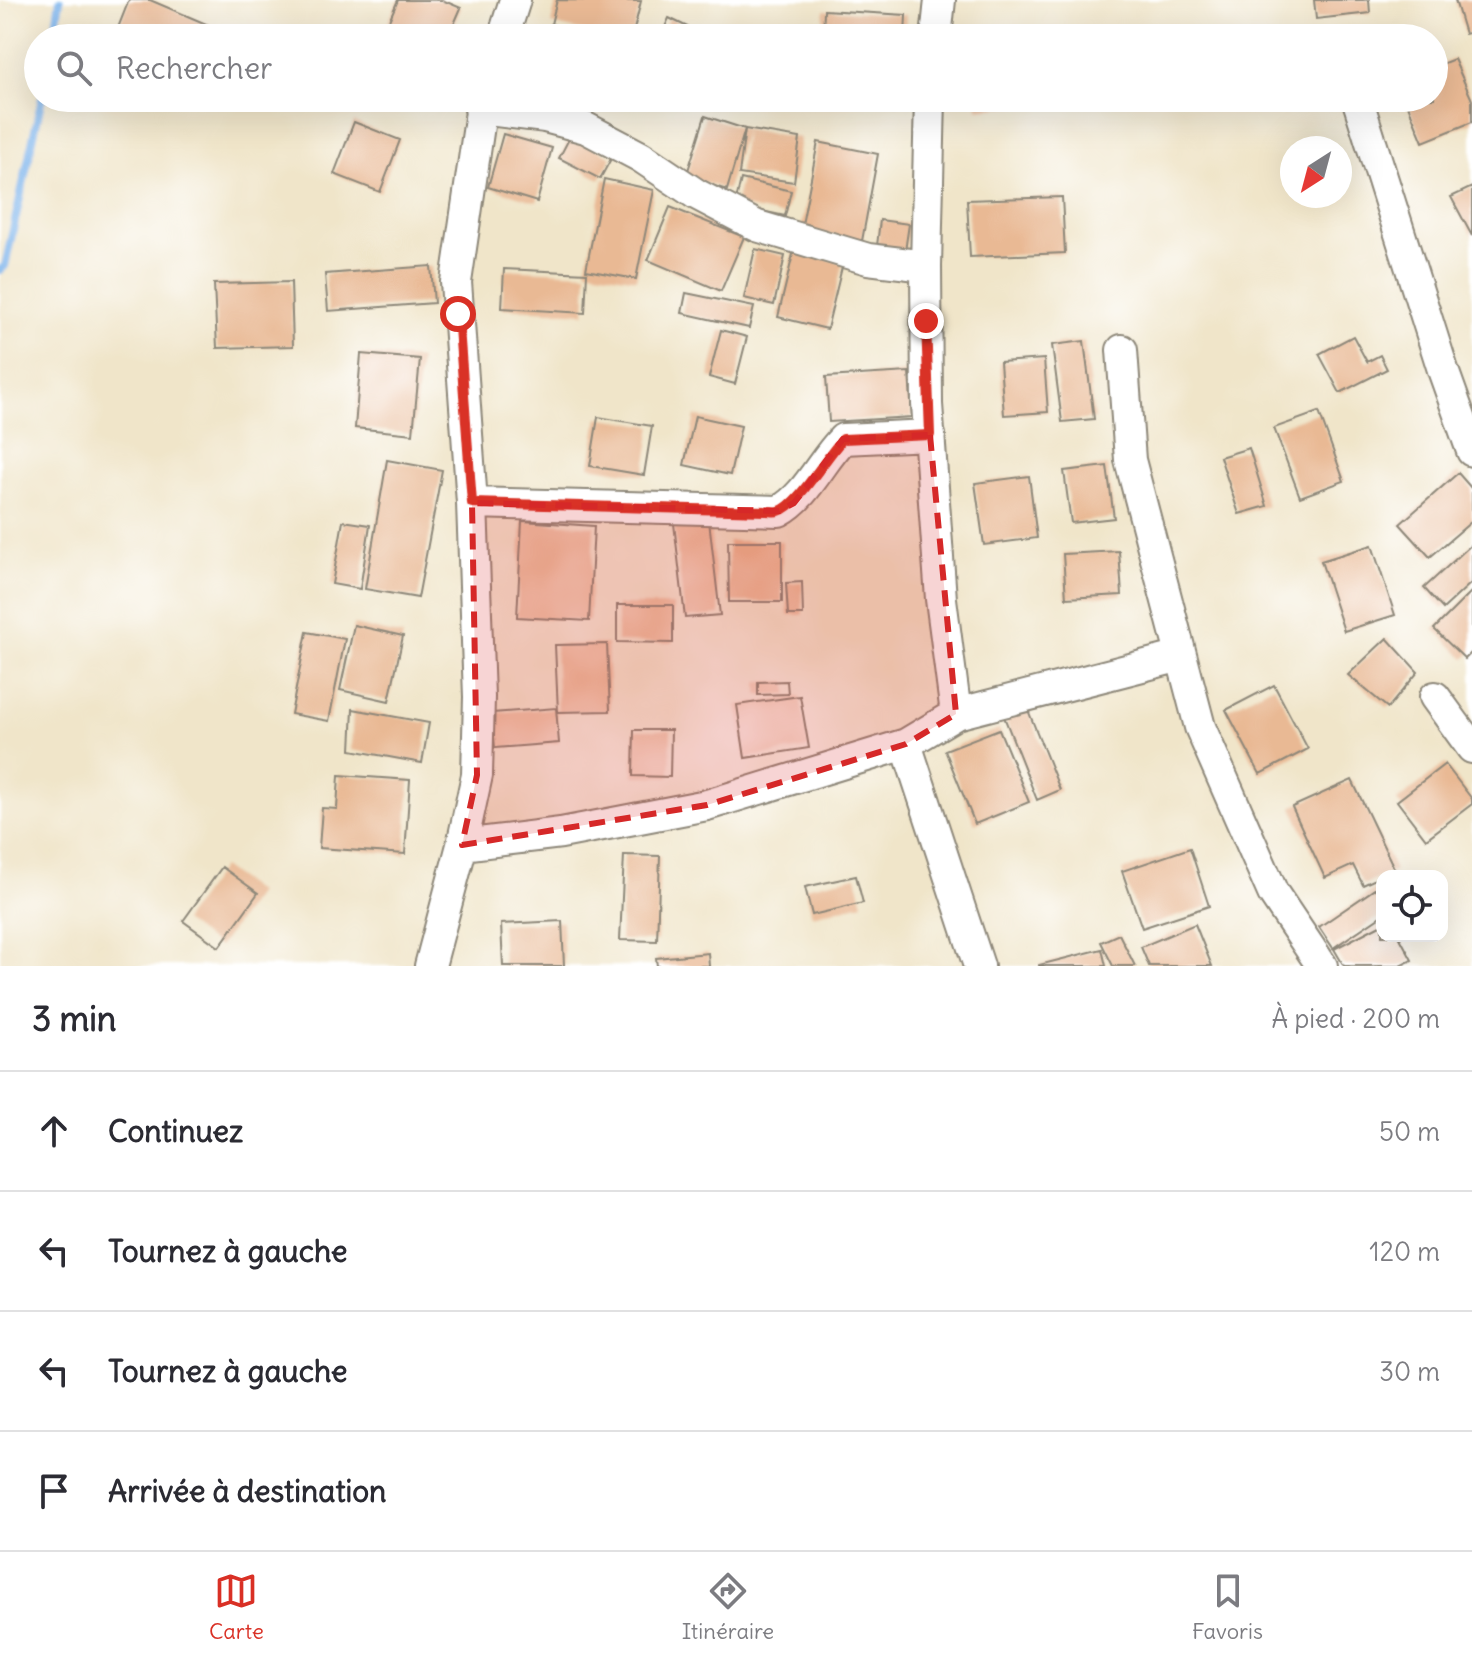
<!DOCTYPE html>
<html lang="fr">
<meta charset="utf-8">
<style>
:root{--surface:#fff;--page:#f7f7f7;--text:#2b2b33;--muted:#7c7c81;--line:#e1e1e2;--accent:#d93025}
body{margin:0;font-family:Delius,sans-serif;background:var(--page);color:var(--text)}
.controls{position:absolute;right:24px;bottom:24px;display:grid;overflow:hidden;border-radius:16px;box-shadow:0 8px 32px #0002}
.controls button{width:72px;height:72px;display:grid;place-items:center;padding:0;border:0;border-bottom:2px solid var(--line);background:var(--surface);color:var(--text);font:40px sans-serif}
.compass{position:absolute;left:1280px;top:136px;width:72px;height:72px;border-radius:50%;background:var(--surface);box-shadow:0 8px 32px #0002;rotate:216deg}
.stop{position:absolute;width:24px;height:24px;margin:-18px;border:6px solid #d93025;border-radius:50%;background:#fff}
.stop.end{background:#d93025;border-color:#fff;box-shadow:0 2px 8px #0008}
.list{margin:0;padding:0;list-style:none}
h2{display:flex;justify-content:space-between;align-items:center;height:104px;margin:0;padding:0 32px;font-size:34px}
h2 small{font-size:26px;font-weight:400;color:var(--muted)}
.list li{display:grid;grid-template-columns:52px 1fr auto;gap:24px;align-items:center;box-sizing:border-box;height:120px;padding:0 32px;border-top:2px solid var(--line)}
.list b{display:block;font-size:30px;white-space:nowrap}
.list em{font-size:26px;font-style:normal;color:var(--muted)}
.icon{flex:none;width:44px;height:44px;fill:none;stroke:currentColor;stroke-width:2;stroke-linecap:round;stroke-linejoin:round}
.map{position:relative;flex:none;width:1472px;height:966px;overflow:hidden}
.search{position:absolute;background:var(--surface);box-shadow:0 8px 32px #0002;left:24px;right:24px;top:24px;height:88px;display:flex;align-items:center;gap:20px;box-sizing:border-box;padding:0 28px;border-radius:44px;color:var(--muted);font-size:30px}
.sheet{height:584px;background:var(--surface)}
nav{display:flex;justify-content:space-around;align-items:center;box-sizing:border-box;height:112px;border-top:2px solid var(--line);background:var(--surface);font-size:22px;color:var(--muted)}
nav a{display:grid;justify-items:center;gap:4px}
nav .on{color:var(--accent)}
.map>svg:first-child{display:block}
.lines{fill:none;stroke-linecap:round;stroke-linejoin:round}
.stream{stroke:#7cb3eb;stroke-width:8}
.building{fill:#e9b994}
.minor-casing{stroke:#8e887a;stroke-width:34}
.minor{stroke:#fff;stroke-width:30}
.route{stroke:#d93025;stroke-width:10}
.marked{fill:#d62828;fill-opacity:0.2;stroke:#d62828;stroke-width:6;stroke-dasharray:16 10;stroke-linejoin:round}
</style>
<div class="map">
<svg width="1472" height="966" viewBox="0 0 1472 966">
<rect width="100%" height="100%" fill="#fff"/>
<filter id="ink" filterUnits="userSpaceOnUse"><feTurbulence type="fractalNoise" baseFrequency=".0125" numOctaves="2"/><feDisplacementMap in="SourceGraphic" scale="16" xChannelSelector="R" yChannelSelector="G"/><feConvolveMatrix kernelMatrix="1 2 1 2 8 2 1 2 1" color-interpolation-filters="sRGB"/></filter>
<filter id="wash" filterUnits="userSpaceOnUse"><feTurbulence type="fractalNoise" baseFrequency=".006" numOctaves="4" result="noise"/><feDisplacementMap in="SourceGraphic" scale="32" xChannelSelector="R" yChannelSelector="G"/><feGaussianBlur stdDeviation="1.8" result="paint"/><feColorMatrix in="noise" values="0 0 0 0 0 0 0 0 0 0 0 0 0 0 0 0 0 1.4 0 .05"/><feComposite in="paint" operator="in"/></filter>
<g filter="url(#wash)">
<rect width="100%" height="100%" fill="#f0e5c9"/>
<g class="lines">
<path class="stream" d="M 54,38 L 60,0
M 0,270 L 5,266 L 42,98"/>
</g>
<g id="blocks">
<path class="building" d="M 129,0 L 150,0 L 232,35 L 230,38 L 114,38 Z
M 398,0 L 442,0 L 461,8 L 448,38 L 416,38 L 387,25 Z
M 557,0 L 641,1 L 632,38 L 614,38 L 551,24 Z
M 1314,0 L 1369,0 L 1370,13 L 1316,19 Z
M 1455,0 L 1472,0 L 1472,32 L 1465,34 Z
M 824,10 L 906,15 L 905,38 L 823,38 Z
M 669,18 L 710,38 L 660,38 Z
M 1454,59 L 1472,100 L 1472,122 L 1423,142 L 1405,98 L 1434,98 L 1434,67 Z
M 570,98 L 607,98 L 604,108 Z
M 859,98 L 900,98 L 900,105 Z
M 976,98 L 1064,98 L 1064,101 L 977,109 Z
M 705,116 L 745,129 L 727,190 L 686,177 Z
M 354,122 L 400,140 L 380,192 L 334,174 Z
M 745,129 L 800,138 L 794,182 L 739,174 Z
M 503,134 L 552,148 L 537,202 L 488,187 Z
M 571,135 L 612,157 L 600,179 L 559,158 Z
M 818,142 L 878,154 L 862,241 L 801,230 Z
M 604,179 L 654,190 L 636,279 L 586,270 Z
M 741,179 L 791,191 L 785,216 L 735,205 Z
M 1472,187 L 1472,236 L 1451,197 Z
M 1062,197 L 1065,253 L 970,257 L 967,200 Z
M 670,207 L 744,237 L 721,291 L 648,260 Z
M 880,220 L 909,224 L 905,251 L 877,246 Z
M 755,249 L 785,256 L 774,305 L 744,298 Z
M 794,250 L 843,263 L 827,329 L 778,317 Z
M 431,266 L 434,303 L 328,311 L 325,274 Z
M 504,269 L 587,273 L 585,313 L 502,308 Z
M 291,282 L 293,346 L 217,348 L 214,284 Z
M 686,293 L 754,307 L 749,328 L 682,313 Z
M 721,330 L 747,337 L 735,384 L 709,377 Z
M 1353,336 L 1367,362 L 1380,355 L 1387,369 L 1340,393 L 1319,354 Z
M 1084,341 L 1094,419 L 1062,422 L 1052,345 Z
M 361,354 L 420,359 L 413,434 L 355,428 Z
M 1044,359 L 1048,412 L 1004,415 L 1000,362 Z
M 909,372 L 912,417 L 829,422 L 826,377 Z
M 1319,412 L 1344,481 L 1300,497 L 1274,428 Z
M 695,416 L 741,426 L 730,475 L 684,465 Z
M 598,417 L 652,426 L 644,475 L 590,466 Z
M 1249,448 L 1267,506 L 1239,514 L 1220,457 Z
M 387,460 L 442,470 L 418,598 L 365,589 Z
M 1107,466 L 1114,518 L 1071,523 L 1064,471 Z
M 1458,473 L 1472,489 L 1472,521 L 1430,557 L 1400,524 Z
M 1029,476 L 1037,538 L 984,545 L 975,483 Z
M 708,512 L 720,615 L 685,618 L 673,515 Z
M 343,521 L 370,525 L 360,589 L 332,584 Z
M 522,521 L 594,526 L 589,621 L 517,617 Z
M 728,541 L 782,541 L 782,602 L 729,602 Z
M 1472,544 L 1472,582 L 1443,609 L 1424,588 Z
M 1372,545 L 1395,615 L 1344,631 L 1321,561 Z
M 1119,551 L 1122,595 L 1066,598 L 1063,554 Z
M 802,582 L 803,615 L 788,615 L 786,583 Z
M 1472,591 L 1472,652 L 1465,659 L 1434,629 Z
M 617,605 L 673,605 L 673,643 L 617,642 Z
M 354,625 L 403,636 L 389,701 L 340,690 Z
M 307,632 L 345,639 L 329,721 L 291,714 Z
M 1387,638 L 1418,672 L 1388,708 L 1348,675 Z
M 607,644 L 610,711 L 558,712 L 555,645 Z
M 787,681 L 788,694 L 758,695 L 758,682 Z
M 1274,685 L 1308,749 L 1260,774 L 1226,710 Z
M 800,696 L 809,748 L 745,758 L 737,705 Z
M 1026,705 L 1060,790 L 1037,800 L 1003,714 Z
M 556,708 L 559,743 L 495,748 L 492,713 Z
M 353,709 L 429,723 L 422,763 L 351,750 Z
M 999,729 L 1029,802 L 975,824 L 945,750 Z
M 634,730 L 671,730 L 670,777 L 633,776 Z
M 1445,764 L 1472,799 L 1472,804 L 1426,839 L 1397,801 Z
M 339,775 L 410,780 L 405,854 L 319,848 L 322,808 L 337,809 Z
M 1352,780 L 1395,870 L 1363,885 L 1353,865 L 1325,878 L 1292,807 Z
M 1190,848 L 1209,906 L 1142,928 L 1122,871 Z
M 624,855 L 660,856 L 657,941 L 620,940 Z
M 222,867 L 258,893 L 219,947 L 183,921 Z
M 856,876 L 863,903 L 812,915 L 805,887 Z
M 1382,884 L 1382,915 L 1333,948 L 1319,927 Z
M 562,921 L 564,966 L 503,966 L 501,924 Z
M 1195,924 L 1212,966 L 1149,966 L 1141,947 Z
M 1382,924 L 1382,936 L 1399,936 L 1412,960 L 1400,966 L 1344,966 L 1334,949 Z
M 1119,934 L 1135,966 L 1113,966 L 1101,942 Z
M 1102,949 L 1106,966 L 1039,966 L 1039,965 Z
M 708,953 L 709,966 L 657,966 L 656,958 Z"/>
</g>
</g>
<g filter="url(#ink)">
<use href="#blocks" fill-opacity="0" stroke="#8e887a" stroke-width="2"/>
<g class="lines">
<g class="minor-casing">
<path id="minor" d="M 503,38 L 515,0
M 936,38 L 940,0
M 1357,98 L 1443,370 L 1472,451
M 480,109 L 545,117 L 586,128 L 641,157 L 696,194 L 757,226 L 868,259 L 926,266 L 927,404 L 941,599 L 956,714 L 906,744
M 926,266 L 930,98
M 1122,350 L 1130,460 L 1200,727 L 1273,893 L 1322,966
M 472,503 L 779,511 C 807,496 821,461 843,439 L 930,435
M 1435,697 L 1472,748
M 956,714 L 1181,656
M 462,845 L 561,833 L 707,805 L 906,744 L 979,966
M 430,966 L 462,845 L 477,775 L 479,697 L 472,503 L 456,282 L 483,98"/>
</g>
<use href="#minor" class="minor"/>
</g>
</g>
<g class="lines" filter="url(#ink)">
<path class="route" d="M 458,314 L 472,503 L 766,511 C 771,511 775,512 779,511 C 798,506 827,455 843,439 L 930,435 L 926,321"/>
</g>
<path class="marked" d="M 930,435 L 956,714 L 906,744 L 707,805 L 462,845 L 477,775 L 472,503 L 779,511 L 794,503 L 843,439 Z"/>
</svg>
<div class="controls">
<button><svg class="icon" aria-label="locate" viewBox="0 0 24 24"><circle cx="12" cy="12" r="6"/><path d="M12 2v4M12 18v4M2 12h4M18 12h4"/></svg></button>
</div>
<svg class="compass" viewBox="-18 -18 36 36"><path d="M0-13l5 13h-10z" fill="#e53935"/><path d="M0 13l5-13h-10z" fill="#7c7c81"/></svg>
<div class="stop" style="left:458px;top:314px"></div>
<div class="stop end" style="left:926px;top:321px"></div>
<div class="search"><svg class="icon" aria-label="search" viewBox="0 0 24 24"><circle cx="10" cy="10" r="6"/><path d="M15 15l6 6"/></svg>Rechercher</div>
</div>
<section class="sheet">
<h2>3 min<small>À pied · 200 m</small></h2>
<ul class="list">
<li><svg class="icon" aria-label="ahead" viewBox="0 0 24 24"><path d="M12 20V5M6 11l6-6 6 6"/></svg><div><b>Continuez</b></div><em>50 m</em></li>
<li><svg class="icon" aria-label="left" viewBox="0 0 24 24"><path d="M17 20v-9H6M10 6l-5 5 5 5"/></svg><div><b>Tournez à gauche</b></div><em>120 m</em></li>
<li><svg class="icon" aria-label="left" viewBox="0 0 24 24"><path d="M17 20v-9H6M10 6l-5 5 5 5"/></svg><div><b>Tournez à gauche</b></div><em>30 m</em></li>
<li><svg class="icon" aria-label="arrive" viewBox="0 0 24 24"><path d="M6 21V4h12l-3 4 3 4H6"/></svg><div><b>Arrivée à destination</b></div></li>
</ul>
</section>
<nav>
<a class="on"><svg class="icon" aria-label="map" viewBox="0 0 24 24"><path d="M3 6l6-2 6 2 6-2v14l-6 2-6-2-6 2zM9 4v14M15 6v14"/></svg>Carte</a>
<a><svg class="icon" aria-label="directions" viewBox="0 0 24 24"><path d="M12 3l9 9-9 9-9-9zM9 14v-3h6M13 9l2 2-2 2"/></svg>Itinéraire</a>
<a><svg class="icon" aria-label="saved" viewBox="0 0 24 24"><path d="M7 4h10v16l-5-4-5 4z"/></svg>Favoris</a>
</nav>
